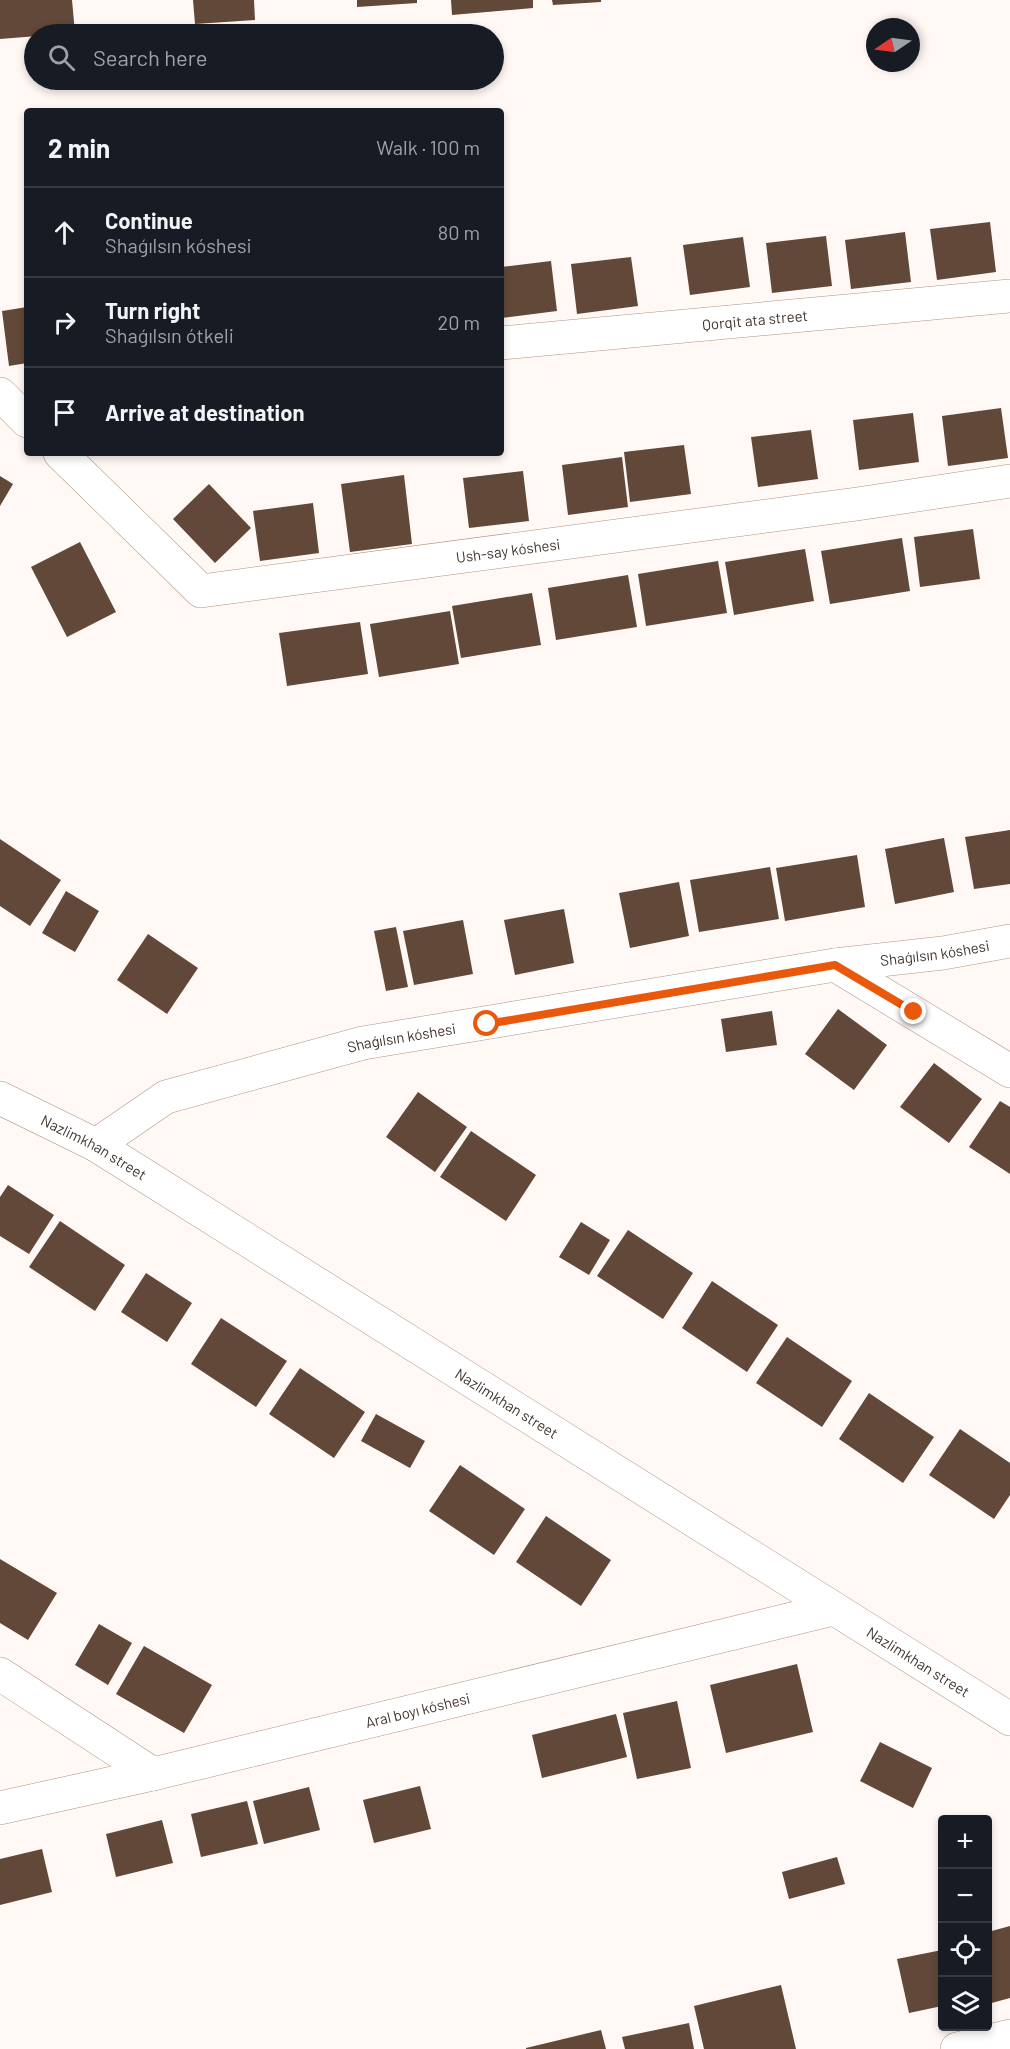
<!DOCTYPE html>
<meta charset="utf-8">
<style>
:root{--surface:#171b24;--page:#20242c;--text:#f1f3f6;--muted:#9ea1a6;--line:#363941}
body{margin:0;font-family:Barlow,sans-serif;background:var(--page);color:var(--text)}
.controls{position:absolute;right:18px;bottom:18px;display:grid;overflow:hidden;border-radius:6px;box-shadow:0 3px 9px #0003}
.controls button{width:54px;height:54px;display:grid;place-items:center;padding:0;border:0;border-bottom:2px solid var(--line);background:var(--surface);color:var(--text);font:30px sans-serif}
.compass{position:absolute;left:866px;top:18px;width:54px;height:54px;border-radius:50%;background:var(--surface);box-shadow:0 3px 9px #0003;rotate:257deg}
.stop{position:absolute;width:18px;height:18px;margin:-14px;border:4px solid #ea580c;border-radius:50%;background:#fff}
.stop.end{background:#ea580c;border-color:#fff;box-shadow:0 2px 6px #0008}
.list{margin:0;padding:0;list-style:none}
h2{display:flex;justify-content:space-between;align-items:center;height:78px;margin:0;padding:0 24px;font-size:26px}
h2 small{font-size:20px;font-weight:400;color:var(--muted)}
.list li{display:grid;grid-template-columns:39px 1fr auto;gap:18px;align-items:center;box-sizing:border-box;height:90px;padding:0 24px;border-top:2px solid var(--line)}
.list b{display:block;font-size:22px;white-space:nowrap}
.list p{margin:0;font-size:20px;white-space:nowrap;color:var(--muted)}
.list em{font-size:20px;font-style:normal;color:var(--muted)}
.icon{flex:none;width:33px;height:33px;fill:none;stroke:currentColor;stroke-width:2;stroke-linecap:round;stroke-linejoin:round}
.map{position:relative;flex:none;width:1010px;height:2049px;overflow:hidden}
.search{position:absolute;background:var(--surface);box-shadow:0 3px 9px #0003;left:24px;top:24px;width:480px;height:66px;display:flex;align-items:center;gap:15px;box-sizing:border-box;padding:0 21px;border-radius:33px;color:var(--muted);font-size:22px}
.panel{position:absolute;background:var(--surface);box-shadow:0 3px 9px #0003;left:24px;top:108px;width:480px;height:348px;border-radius:6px}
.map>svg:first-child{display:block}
.building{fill:#614838}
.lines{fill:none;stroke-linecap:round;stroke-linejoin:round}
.minor-casing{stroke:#b19583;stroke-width:34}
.minor{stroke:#fff;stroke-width:33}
.route{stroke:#ea580c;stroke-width:8}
.labels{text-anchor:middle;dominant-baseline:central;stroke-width:6;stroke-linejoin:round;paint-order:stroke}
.street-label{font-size:15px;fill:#42362f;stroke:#fff}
</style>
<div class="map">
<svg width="1010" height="2049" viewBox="0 0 1010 2049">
<rect width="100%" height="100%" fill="#fff8f5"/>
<path class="building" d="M 0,0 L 72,0 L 75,33 L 0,39 Z
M 193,0 L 254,0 L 255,20 L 195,24 Z
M 357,0 L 417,0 L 417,3 L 357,7 Z
M 451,0 L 533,0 L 533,8 L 452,15 Z
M 552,0 L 601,0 L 601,2 L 553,5 Z
M 990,222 L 996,272 L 937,280 L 930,229 Z
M 905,232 L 911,282 L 851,289 L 845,240 Z
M 826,236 L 832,286 L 772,293 L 766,243 Z
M 743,237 L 750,287 L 690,295 L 683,245 Z
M 631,257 L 638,306 L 577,314 L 571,264 Z
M 551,261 L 557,311 L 501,318 L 501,267 Z
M 27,307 L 27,363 L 9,366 L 2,311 Z
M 1001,408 L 1008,458 L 948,466 L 942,416 Z
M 913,413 L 919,462 L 859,470 L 853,420 Z
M 811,430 L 818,479 L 758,487 L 751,437 Z
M 684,445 L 691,494 L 630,502 L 624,452 Z
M 622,457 L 628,507 L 568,515 L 562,465 Z
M 523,471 L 529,521 L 469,528 L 463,478 Z
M 404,475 L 412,544 L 350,552 L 341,484 Z
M 0,476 L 13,484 L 0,506 Z
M 209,484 L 251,528 L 215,563 L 173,519 Z
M 313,503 L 319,553 L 260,561 L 253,511 Z
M 973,529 L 980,579 L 920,587 L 914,537 Z
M 902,538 L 910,591 L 830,604 L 821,551 Z
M 80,542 L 116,612 L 67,637 L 31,567 Z
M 805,549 L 814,601 L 734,615 L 725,562 Z
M 718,561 L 727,613 L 646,626 L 638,574 Z
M 628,575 L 637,627 L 556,640 L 548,588 Z
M 532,593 L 541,645 L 461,658 L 452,606 Z
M 450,611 L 459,664 L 379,677 L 370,624 Z
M 360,622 L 368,674 L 287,686 L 279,633 Z
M 1010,830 L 1010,884 L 974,889 L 965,837 Z
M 944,838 L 954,892 L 895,904 L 885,849 Z
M 0,839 L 61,880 L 30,926 L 0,906 Z
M 857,855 L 865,907 L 785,921 L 776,868 Z
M 770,867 L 779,919 L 699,932 L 690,880 Z
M 679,882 L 689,936 L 630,948 L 619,893 Z
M 66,891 L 99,911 L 75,952 L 42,933 Z
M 564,909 L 574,963 L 515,975 L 504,920 Z
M 463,920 L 473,974 L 414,985 L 403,931 Z
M 396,927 L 408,987 L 386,991 L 374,931 Z
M 148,934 L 198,968 L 167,1014 L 117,980 Z
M 838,1009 L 887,1045 L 854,1090 L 805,1054 Z
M 772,1011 L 777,1045 L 726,1052 L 721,1019 Z
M 934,1063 L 982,1099 L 949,1143 L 900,1107 Z
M 418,1092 L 467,1127 L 435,1172 L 386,1137 Z
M 1000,1101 L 1010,1107 L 1010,1174 L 969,1147 Z
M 471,1131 L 536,1175 L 506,1221 L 440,1177 Z
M 8,1185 L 54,1215 L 29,1254 L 0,1236 L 0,1197 Z
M 60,1221 L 125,1265 L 95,1311 L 29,1267 Z
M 581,1222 L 610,1240 L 589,1275 L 559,1257 Z
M 628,1230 L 693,1273 L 663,1319 L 597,1276 Z
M 146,1273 L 192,1303 L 167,1342 L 121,1312 Z
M 712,1281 L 778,1325 L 747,1372 L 682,1328 Z
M 221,1318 L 287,1361 L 256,1407 L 191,1364 Z
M 787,1337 L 852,1381 L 822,1427 L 756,1383 Z
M 300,1368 L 365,1412 L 334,1458 L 269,1414 Z
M 869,1393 L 934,1437 L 903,1483 L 839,1439 Z
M 376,1414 L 425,1441 L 410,1468 L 361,1441 Z
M 960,1429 L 1010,1463 L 1010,1495 L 994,1519 L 929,1475 Z
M 460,1465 L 525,1509 L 494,1555 L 429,1511 Z
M 546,1516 L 611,1560 L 581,1606 L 516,1562 Z
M 0,1559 L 57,1593 L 28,1640 L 0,1623 Z
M 99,1624 L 132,1643 L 108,1685 L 75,1665 Z
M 144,1646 L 212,1685 L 184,1733 L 116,1694 Z
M 797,1664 L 813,1732 L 726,1753 L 710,1685 Z
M 677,1701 L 691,1768 L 637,1779 L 623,1713 Z
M 616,1714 L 627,1757 L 542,1778 L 532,1735 Z
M 880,1742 L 932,1768 L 913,1808 L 860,1781 Z
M 420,1786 L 431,1829 L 374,1843 L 363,1800 Z
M 309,1787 L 320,1830 L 264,1844 L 253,1801 Z
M 247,1801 L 258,1844 L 201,1857 L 191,1814 Z
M 162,1820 L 173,1863 L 116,1877 L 106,1834 Z
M 42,1849 L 52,1892 L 0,1905 L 0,1859 Z
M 837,1857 L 845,1884 L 789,1899 L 782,1872 Z
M 1010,1926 L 1010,1998 L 988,2004 L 988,1932 Z
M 942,1950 L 942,2006 L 909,2013 L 897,1959 Z
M 781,1985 L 796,2049 L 704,2049 L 694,2006 Z
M 689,2023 L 694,2049 L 625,2049 L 622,2037 Z
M 601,2030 L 606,2049 L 526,2049 L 526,2048 Z"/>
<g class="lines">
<g class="minor-casing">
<g id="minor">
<path id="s1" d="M 501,343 L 1010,296"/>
<path d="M 0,394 L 27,421"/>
<path id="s2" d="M 60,453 L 201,591 L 857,504 L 1010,481"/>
<path d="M 835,965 L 1010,1071"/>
<path id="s3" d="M 0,1098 L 96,1145 L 1010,1719"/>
<path id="s4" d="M 96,1145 L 166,1097 L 363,1043 L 835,965 L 943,953 L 1010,941"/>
<path d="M 0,1674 L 153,1774"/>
<path id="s5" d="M 0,1808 L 153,1774 L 833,1609"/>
<path d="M 957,2049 L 1010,2036"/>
</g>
</g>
<use href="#minor" class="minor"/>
</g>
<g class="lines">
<path class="route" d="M 487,1024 L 835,965 L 914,1012"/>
</g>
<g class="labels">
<g class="street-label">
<text stroke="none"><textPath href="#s1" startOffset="255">Qorqit ata street</textPath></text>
<text stroke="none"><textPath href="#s2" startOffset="507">Ush-say kóshesi</textPath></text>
<text stroke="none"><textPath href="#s4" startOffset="868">Shaǵılsın kóshesi</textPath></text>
<text stroke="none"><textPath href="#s4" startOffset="328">Shaǵılsın kóshesi</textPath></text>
<text stroke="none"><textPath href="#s3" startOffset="106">Nazlimkhan street</textPath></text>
<text stroke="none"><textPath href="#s3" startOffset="592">Nazlimkhan street</textPath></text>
<text stroke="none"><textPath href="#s3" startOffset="1078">Nazlimkhan street</textPath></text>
<text stroke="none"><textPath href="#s5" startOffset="429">Aral boyı kóshesi</textPath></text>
</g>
</g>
</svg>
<div class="controls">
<button>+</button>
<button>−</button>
<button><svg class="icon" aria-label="locate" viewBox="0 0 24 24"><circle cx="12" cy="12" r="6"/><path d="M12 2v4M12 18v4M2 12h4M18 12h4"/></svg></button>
<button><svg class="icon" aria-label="layers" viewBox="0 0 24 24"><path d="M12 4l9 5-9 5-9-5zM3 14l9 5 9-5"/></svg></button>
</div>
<svg class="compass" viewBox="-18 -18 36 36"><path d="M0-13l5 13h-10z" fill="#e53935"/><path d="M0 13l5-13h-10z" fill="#9ea1a6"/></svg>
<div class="stop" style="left:487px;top:1024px"></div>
<div class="stop end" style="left:914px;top:1012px"></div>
<div class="search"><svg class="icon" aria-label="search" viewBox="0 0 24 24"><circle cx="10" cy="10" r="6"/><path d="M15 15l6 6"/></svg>Search here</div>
<section class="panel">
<h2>2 min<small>Walk · 100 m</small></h2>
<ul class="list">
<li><svg class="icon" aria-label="ahead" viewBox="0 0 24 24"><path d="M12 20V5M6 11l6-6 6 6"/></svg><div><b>Continue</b><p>Shaǵılsın kóshesi</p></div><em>80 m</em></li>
<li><svg class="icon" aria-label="right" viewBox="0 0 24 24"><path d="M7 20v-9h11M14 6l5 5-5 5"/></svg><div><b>Turn right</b><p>Shaǵılsın ótkeli</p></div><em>20 m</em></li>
<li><svg class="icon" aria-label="arrive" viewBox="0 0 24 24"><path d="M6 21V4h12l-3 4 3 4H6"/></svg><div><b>Arrive at destination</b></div></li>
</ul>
</section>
</div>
